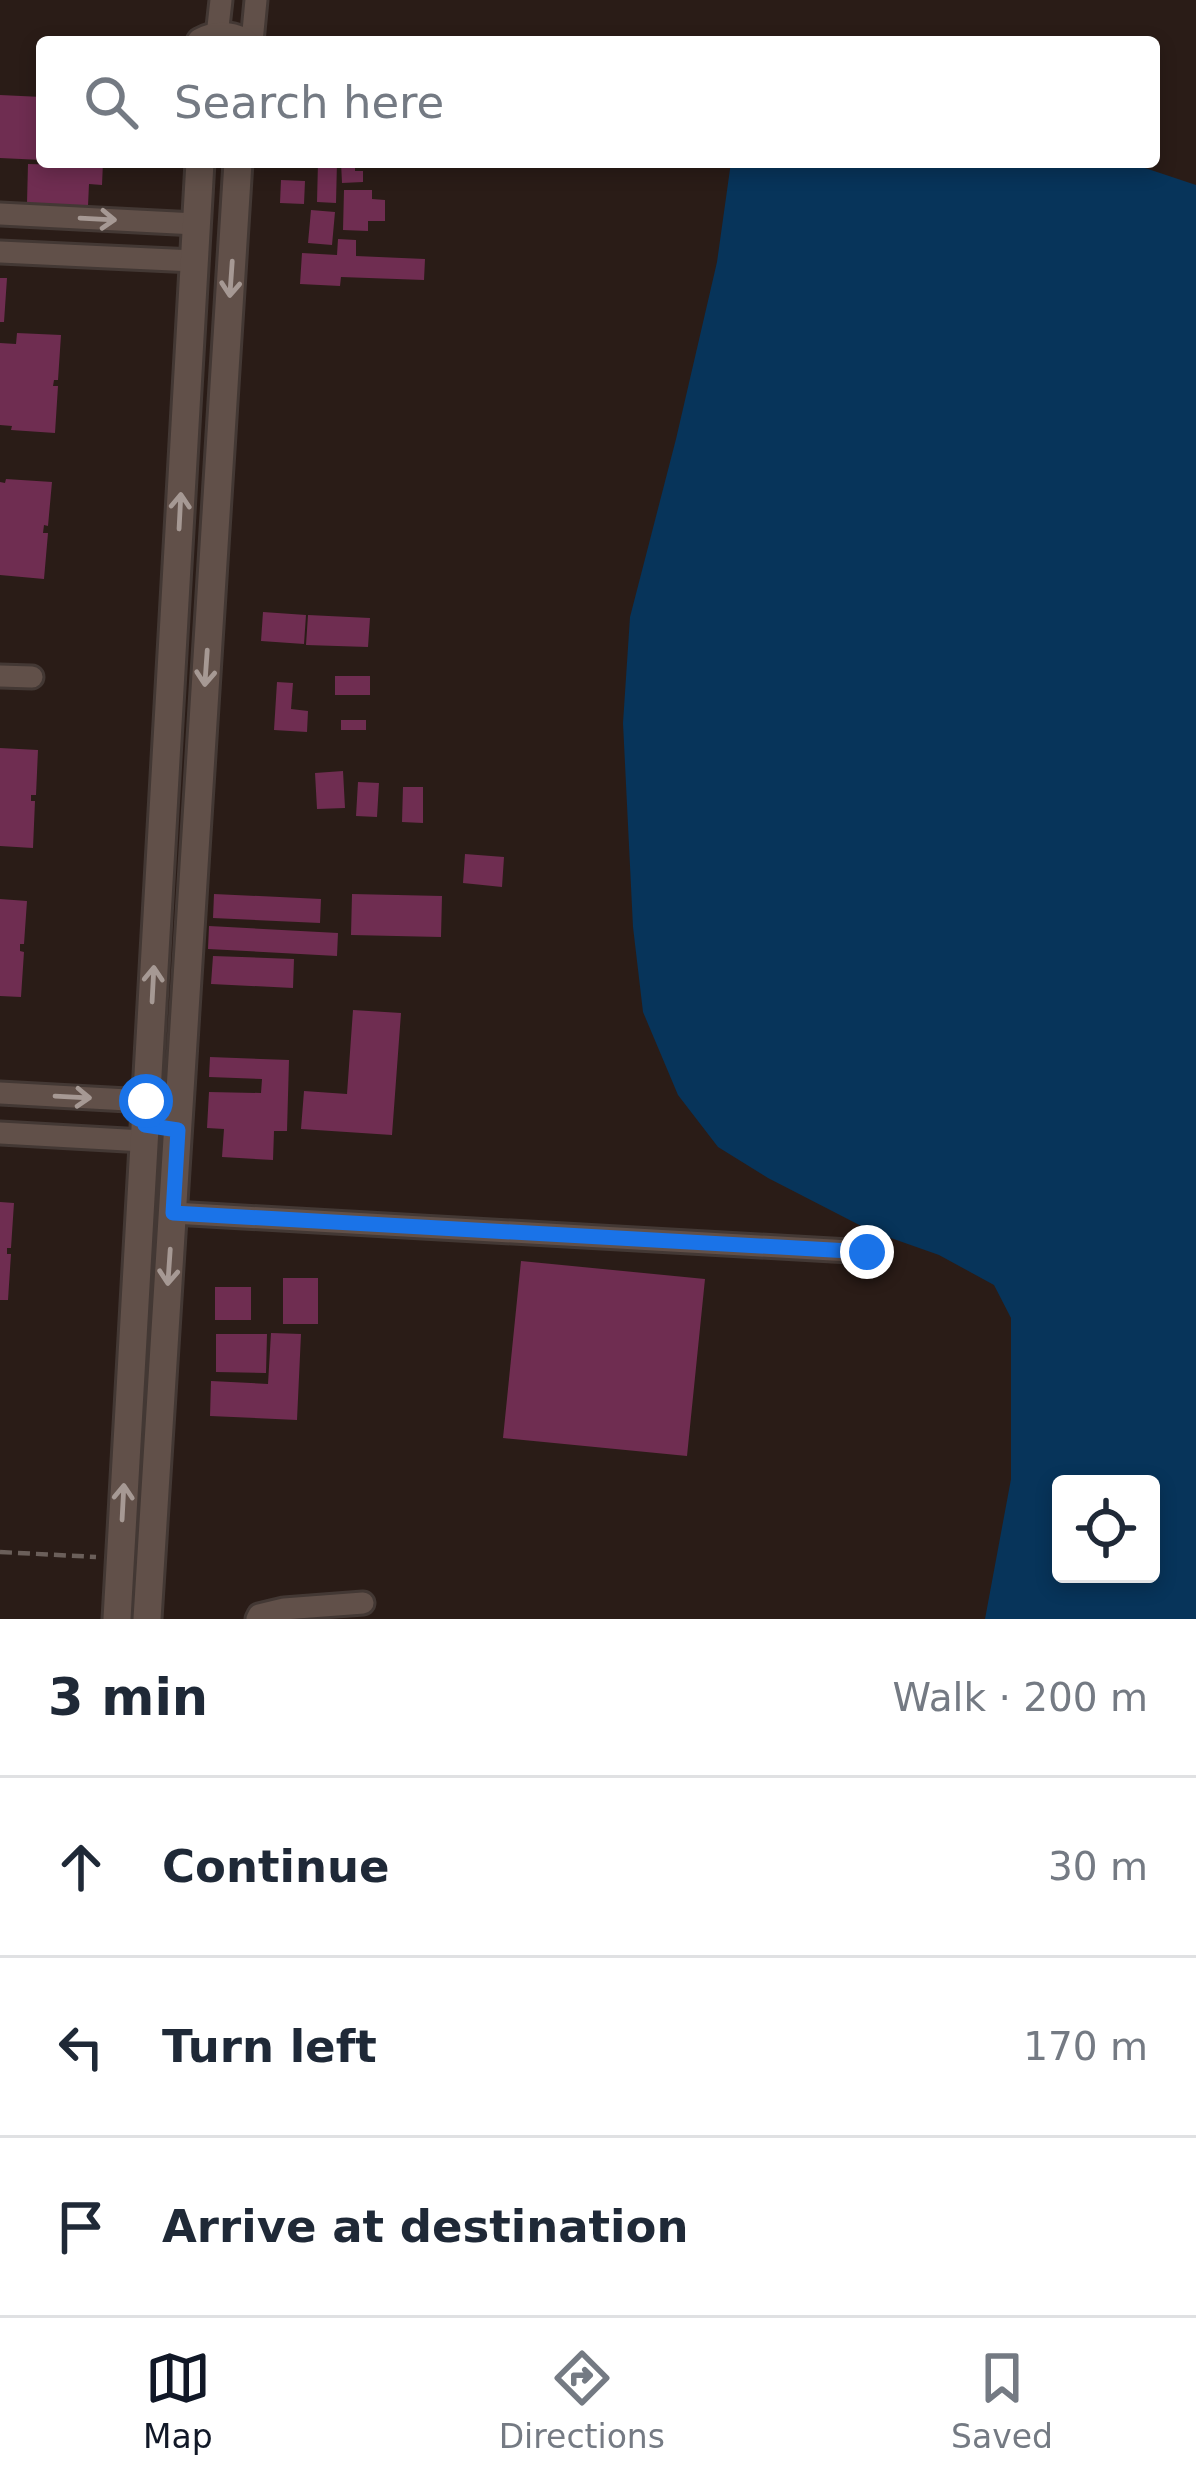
<!DOCTYPE html>
<meta charset="utf-8">
<style>
:root{--surface:#fff;--page:#f2f2f3;--text:#1f2937;--muted:#747a83;--line:#e0e1e3;--accent:#111827}
body{margin:0;font-family:"DejaVu Sans",sans-serif;background:var(--page);color:var(--text)}
.controls{position:absolute;right:36px;bottom:36px;display:grid;overflow:hidden;border-radius:12px;box-shadow:0 6px 18px #0003}
.controls button{width:108px;height:108px;display:grid;place-items:center;padding:0;border:0;border-bottom:3px solid var(--line);background:var(--surface);color:var(--text);font:60px sans-serif}
.stop{position:absolute;width:36px;height:36px;margin:-27px;border:9px solid #1a73e8;border-radius:50%;background:#fff}
.stop.end{background:#1a73e8;border-color:#fff;box-shadow:0 3px 12px #0008}
.list{margin:0;padding:0;list-style:none}
h2{display:flex;justify-content:space-between;align-items:center;height:156px;margin:0;padding:0 48px;font-size:51px}
h2 small{font-size:39px;font-weight:400;color:var(--muted)}
.list li{display:grid;grid-template-columns:78px 1fr auto;gap:36px;align-items:center;box-sizing:border-box;height:180px;padding:0 48px;border-top:3px solid var(--line)}
.list b{display:block;font-size:45px;white-space:nowrap}
.list em{font-size:39px;font-style:normal;color:var(--muted)}
.icon{flex:none;width:66px;height:66px;fill:none;stroke:currentColor;stroke-width:2;stroke-linecap:round;stroke-linejoin:round}
.map{position:relative;flex:none;width:1196px;height:1619px;overflow:hidden}
.search{position:absolute;background:var(--surface);box-shadow:0 6px 18px #0003;left:36px;right:36px;top:36px;height:132px;display:flex;align-items:center;gap:30px;box-sizing:border-box;padding:0 42px;border-radius:12px;color:var(--muted);font-size:45px}
.sheet{height:696px;background:var(--surface)}
nav{display:flex;justify-content:space-around;align-items:center;box-sizing:border-box;height:168px;border-top:3px solid var(--line);background:var(--surface);font-size:33px;color:var(--muted)}
nav a{display:grid;justify-items:center;gap:6px}
nav .on{color:var(--accent)}
.map>svg:first-child{display:block}
.water{fill:#07345a;fill-rule:evenodd}
.building{fill:#6f2d51}
.lines{fill:none;stroke-linecap:round;stroke-linejoin:round}
.minor-casing{stroke:#433834;stroke-width:27}
.tertiary-casing{stroke:#433834;stroke-width:33}
.path{stroke:#6b5f5a;stroke-width:4.5;stroke-dasharray:12 6;stroke-linecap:butt}
.minor{stroke:#615049;stroke-width:21}
.tertiary{stroke:#615049;stroke-width:27}
.oneway{stroke:#a69994}
.route{stroke:#1a73e8;stroke-width:15}
</style>
<div class="map">
<svg width="1196" height="1619" viewBox="0 0 1196 1619">
<rect width="100%" height="100%" fill="#2a1c17"/>
<path class="water" d="M 731,162 L 1127,162 L 1196,185 L 1196,1619 L 985,1619 L 1011,1479 L 1011,1318 L 994,1285 L 939,1255 L 871,1231 L 768,1178 L 718,1147 L 678,1095 L 643,1012 L 633,927 L 623,723 L 630,617 L 676,439 L 717,262 ZM 1061,1484 L 1151,1484 L 1151,1574 L 1061,1574 Z"/>
<path class="building" d="M 0,95 L 42,97 L 42,160 L 0,158 Z
M 66,162 L 103,162 L 102,185 L 89,184 L 88,206 L 27,203 L 28,164 L 65,165 Z
M 318,162 L 337,162 L 336,203 L 317,202 Z
M 341,162 L 355,162 L 355,171 L 363,171 L 363,182 L 342,183 Z
M 281,180 L 305,181 L 304,204 L 280,203 Z
M 344,190 L 372,190 L 372,199 L 385,200 L 385,221 L 368,221 L 368,231 L 343,230 Z
M 311,210 L 335,212 L 332,245 L 308,243 Z
M 338,239 L 356,240 L 356,256 L 425,259 L 424,280 L 341,277 L 340,286 L 300,284 L 302,253 L 337,255 Z
M 0,278 L 7,278 L 4,322 L 0,322 Z
M 17,333 L 61,335 L 58,380 L 54,380 L 53,386 L 58,386 L 55,433 L 11,430 L 12,426 L 0,425 L 0,343 L 16,344 Z
M 6,479 L 52,482 L 48,526 L 44,525 L 43,533 L 48,533 L 44,579 L 0,575 L 0,482 L 5,483 Z
M 263,612 L 306,615 L 304,644 L 261,641 Z
M 308,615 L 370,618 L 368,647 L 306,645 Z
M 335,676 L 370,676 L 370,695 L 335,695 Z
M 277,682 L 293,683 L 291,709 L 308,711 L 307,732 L 274,730 Z
M 341,720 L 366,720 L 366,730 L 341,730 Z
M 0,748 L 38,750 L 36,795 L 31,795 L 31,801 L 35,801 L 33,848 L 0,846 Z
M 343,771 L 345,808 L 317,809 L 315,773 Z
M 358,782 L 379,783 L 377,817 L 356,816 Z
M 403,787 L 423,787 L 423,823 L 402,822 Z
M 465,854 L 504,857 L 502,887 L 463,883 Z
M 214,894 L 321,899 L 320,923 L 213,918 Z
M 352,894 L 442,896 L 441,937 L 351,935 Z
M 0,899 L 27,901 L 24,944 L 20,944 L 20,951 L 24,952 L 21,997 L 0,996 Z
M 209,926 L 338,933 L 337,956 L 208,949 Z
M 213,956 L 294,959 L 293,988 L 211,984 Z
M 353,1010 L 401,1013 L 392,1135 L 301,1129 L 304,1091 L 347,1094 Z
M 210,1057 L 289,1060 L 287,1131 L 274,1131 L 273,1160 L 222,1157 L 224,1129 L 207,1128 L 209,1092 L 261,1093 L 262,1079 L 209,1077 Z
M 0,1202 L 14,1203 L 11,1248 L 7,1248 L 7,1254 L 11,1254 L 8,1300 L 0,1300 Z
M 521,1261 L 705,1279 L 687,1456 L 503,1438 Z
M 283,1278 L 318,1278 L 318,1324 L 283,1324 Z
M 215,1287 L 251,1287 L 251,1320 L 215,1320 Z
M 271,1333 L 301,1334 L 297,1420 L 210,1416 L 211,1381 L 268,1384 Z
M 216,1334 L 267,1334 L 266,1373 L 216,1372 Z"/>
<g class="lines">
<g class="minor-casing">
<path id="minor" d="M 217,36 L 221,0
M 252,42 L 256,0
M 0,214 L 196,224
M 0,252 L 194,261
M 0,676 L 32,677
M 0,1093 L 146,1101
M 0,1133 L 144,1141
M 173,1213 L 867,1252
M 257,1619 L 259,1615 L 284,1609 L 363,1603"/>
</g>
<g class="tertiary-casing">
<path id="tertiary" d="M 201,42 C 215,34 230,35 244,42
M 117,1619 L 200,162
M 147,1619 L 238,162"/>
</g>
<path class="path" d="M 0,1552 L 96,1557"/>
<use href="#minor" class="minor"/>
<use href="#tertiary" class="tertiary"/>
</g>
<defs><path id="oneway-shaft" d="M-6 0H5M1.5-3L5.5 0L1.5 3" fill="none" stroke-width="1.6" stroke-linecap="round" stroke-linejoin="round" transform="scale(3)"/></defs>
<g class="oneway">
<use href="#oneway-shaft" transform="translate(98 219) rotate(3)"/>
<use href="#oneway-shaft" transform="translate(231 279) rotate(94)"/>
<use href="#oneway-shaft" transform="translate(180 511) rotate(-87)"/>
<use href="#oneway-shaft" transform="translate(206 668) rotate(94)"/>
<use href="#oneway-shaft" transform="translate(153 984) rotate(-87)"/>
<use href="#oneway-shaft" transform="translate(73 1097) rotate(3)"/>
<use href="#oneway-shaft" transform="translate(169 1267) rotate(94)"/>
<use href="#oneway-shaft" transform="translate(123 1502) rotate(-87)"/>
</g>
<g class="lines">
<path class="route" d="M 146,1101 L 145,1125 L 178,1130 L 173,1213 L 867,1252"/>
</g>
</svg>
<div class="controls">
<button><svg class="icon" aria-label="locate" viewBox="0 0 24 24"><circle cx="12" cy="12" r="6"/><path d="M12 2v4M12 18v4M2 12h4M18 12h4"/></svg></button>
</div>
<div class="stop" style="left:146px;top:1101px"></div>
<div class="stop end" style="left:867px;top:1252px"></div>
<div class="search"><svg class="icon" aria-label="search" viewBox="0 0 24 24"><circle cx="10" cy="10" r="6"/><path d="M15 15l6 6"/></svg>Search here</div>
</div>
<section class="sheet">
<h2>3 min<small>Walk · 200 m</small></h2>
<ul class="list">
<li><svg class="icon" aria-label="ahead" viewBox="0 0 24 24"><path d="M12 20V5M6 11l6-6 6 6"/></svg><div><b>Continue</b></div><em>30 m</em></li>
<li><svg class="icon" aria-label="left" viewBox="0 0 24 24"><path d="M17 20v-9H6M10 6l-5 5 5 5"/></svg><div><b>Turn left</b></div><em>170 m</em></li>
<li><svg class="icon" aria-label="arrive" viewBox="0 0 24 24"><path d="M6 21V4h12l-3 4 3 4H6"/></svg><div><b>Arrive at destination</b></div></li>
</ul>
</section>
<nav>
<a class="on"><svg class="icon" aria-label="map" viewBox="0 0 24 24"><path d="M3 6l6-2 6 2 6-2v14l-6 2-6-2-6 2zM9 4v14M15 6v14"/></svg>Map</a>
<a><svg class="icon" aria-label="directions" viewBox="0 0 24 24"><path d="M12 3l9 9-9 9-9-9zM9 14v-3h6M13 9l2 2-2 2"/></svg>Directions</a>
<a><svg class="icon" aria-label="saved" viewBox="0 0 24 24"><path d="M7 4h10v16l-5-4-5 4z"/></svg>Saved</a>
</nav>
